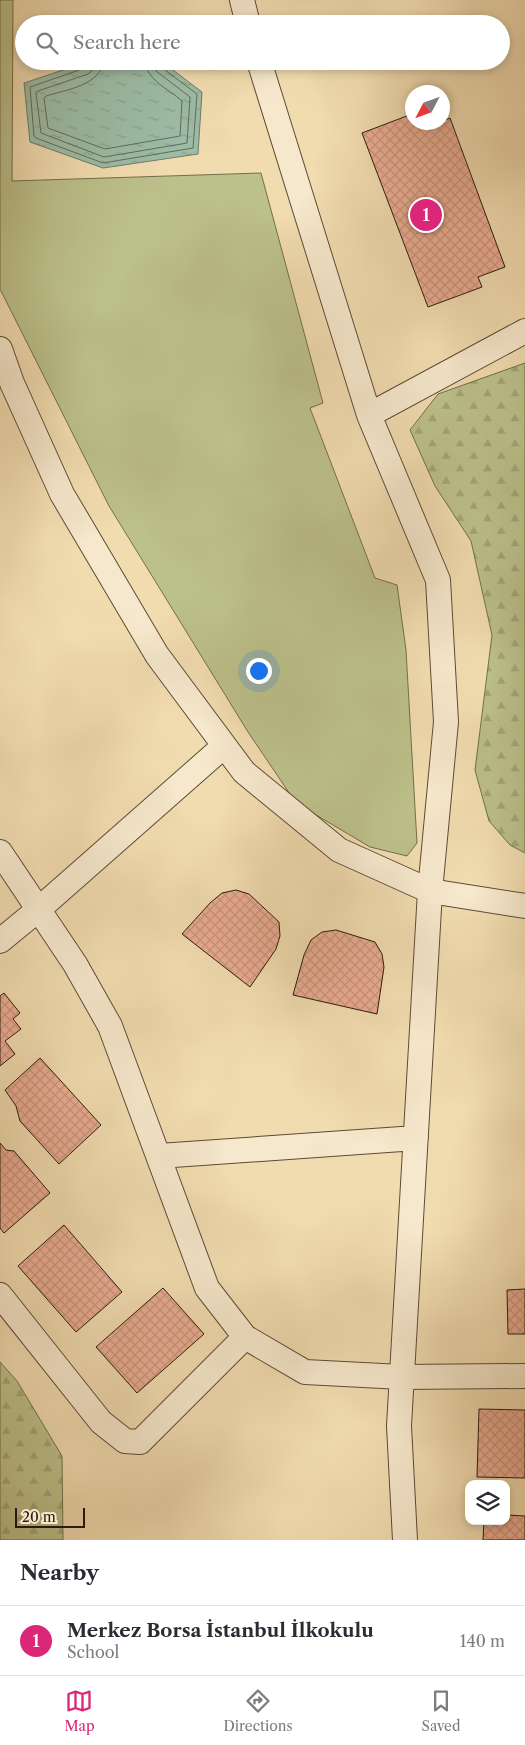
<!DOCTYPE html>
<meta charset="utf-8">
<style>
:root{--surface:#fff;--page:#f7f7f7;--text:#2b2b33;--muted:#7c7c81;--line:#e1e1e2;--accent:#db2777}
body{margin:0;font-family:"Libre Caslon Text",serif;background:var(--page);color:var(--text)}
.controls{position:absolute;right:15px;bottom:15px;display:grid;overflow:hidden;border-radius:10px;box-shadow:0 2px 8px #0003}
.controls button{width:45px;height:45px;display:grid;place-items:center;padding:0;border:0;border-bottom:1px solid var(--line);background:var(--surface);color:var(--text);font:25px sans-serif}
.compass{position:absolute;left:405px;top:85px;width:45px;height:45px;border-radius:50%;background:var(--surface);box-shadow:0 2px 8px #0003;rotate:229deg}
.scale{position:absolute;left:15px;bottom:12px;width:70px;box-sizing:border-box;padding-left:5px;border:2px solid #2a1b0f;border-top:0;font-size:14px;line-height:18px;white-space:nowrap;color:#2a1b0f;-webkit-text-stroke:4px #f6e8cc;paint-order:stroke}
.you{position:absolute;left:258px;top:670px;width:18px;height:18px;margin:-12px;border:4px solid #fff;border-radius:50%;background:#1a73e8;box-shadow:0 0 0 8px #1a73e833}
.badge{display:grid;place-items:center;width:32px;height:32px;border-radius:50%;background:var(--accent);color:#fff;font-size:16px;font-weight:700}
.pin{position:absolute;translate:-50% -50%;border:2px solid #fff;box-shadow:0 1px 5px #0006}
.list{margin:0;padding:0;list-style:none}
h2{display:flex;justify-content:space-between;align-items:center;height:65px;margin:0;padding:0 20px;font-size:21px}
h2 small{font-size:16px;font-weight:400;color:var(--muted)}
.list li{display:grid;grid-template-columns:32px 1fr auto;gap:15px;align-items:center;box-sizing:border-box;height:70px;padding:0 20px;border-top:1px solid var(--line)}
.list b{display:block;font-size:19px;white-space:nowrap}
.list p{margin:0;font-size:16px;white-space:nowrap;color:var(--muted)}
.list em{font-size:16px;font-style:normal;color:var(--muted)}
.icon{flex:none;width:28px;height:28px;fill:none;stroke:currentColor;stroke-width:2;stroke-linecap:round;stroke-linejoin:round}
.map{position:relative;flex:none;width:525px;height:1540px;overflow:hidden}
.search{position:absolute;background:var(--surface);box-shadow:0 2px 8px #0003;left:15px;right:15px;top:15px;height:55px;display:flex;align-items:center;gap:12px;box-sizing:border-box;padding:0 18px;border-radius:28px;color:var(--muted);font-size:19px}
.sheet{height:135px;background:var(--surface)}
nav{display:flex;justify-content:space-around;align-items:center;box-sizing:border-box;height:70px;border-top:1px solid var(--line);background:var(--surface);font-size:14px;color:var(--muted)}
nav a{display:grid;justify-items:center;gap:2px}
nav .on{color:var(--accent)}
.map>svg:first-child{display:block}
.green{fill:#bcc08a;stroke:#736e4c}
.forest{fill:url(#forest-firs);stroke:#736e4c}
.water{fill:url(#water-ripples);stroke:#6e7c6a}
.lines{fill:none;stroke-linecap:round;stroke-linejoin:round}
.shore{stroke:#636c5a;stroke-width:1}
.building{fill:url(#building-cross-hatch);stroke:#2a1b0f}
.minor-casing{stroke:#5c4b37;stroke-width:26}
.minor{stroke:#f6e8cc;stroke-width:24}
</style>
<div class="map">
<svg width="525" height="1540" viewBox="0 0 525 1540">
<defs>
<pattern id="forest-firs" width="22" height="20" patternUnits="userSpaceOnUse" patternTransform="scale(1.25)"><rect width="22" height="20" fill="#bcc08a"/><path d="M5 1l3.5 6h-7zM16 11l3.5 6h-7z" fill="#a2a476"/></pattern>
<pattern id="water-ripples" width="26" height="14" patternUnits="userSpaceOnUse" patternTransform="scale(1.25)"><rect width="26" height="14" fill="#9cbca6"/><path d="M2 4q2-2 4 0t4 0M15 11q2-2 4 0t4 0" fill="none" stroke="#87a18e"/></pattern>
<pattern id="building-cross-hatch" width="8" height="8" patternUnits="userSpaceOnUse" patternTransform="scale(1.25)"><rect width="8" height="8" fill="#eaac92"/><path d="M0 0l8 8M0 8l8-8" fill="none" stroke="#c9937d"/></pattern>
</defs>
<rect width="100%" height="100%" fill="#f1dcb0"/>
<filter id="stains"><feTurbulence type="fractalNoise" baseFrequency=".004" numOctaves="4"/><feColorMatrix values="0 0 0 0 .2 0 0 0 0 .09 0 0 0 0 .02 0 0 0 .5 -.17"/></filter>
<radialGradient id="worn" r=".72"><stop offset=".6" stop-color="#630" stop-opacity="0"/><stop offset="1" stop-color="#630" stop-opacity=".3"/></radialGradient>
<path class="green" d="M 0,0 L 13,0 L 12,181 L 261,173 L 323,403 L 310,408 L 375,578 L 397,585 L 406,650 L 417,843 L 407,856 L 370,847 L 296,803 L 248,732 L 109,506 L 0,289 Z"/>
<path class="forest" d="M 525,363 L 525,853 L 510,845 L 489,821 L 475,770 L 492,635 L 471,541 L 435,486 L 410,430 L 438,394 Z
M 0,1362 L 17,1381 L 62,1456 L 63,1540 L 0,1540 Z"/>
<path class="water" d="M 90,61 L 161,61 L 202,92 L 198,154 L 103,168 L 30,142 L 24,83 Z"/>
<g class="lines">
<path class="shore" d="M 89,61 L 88,66 L 85,68 L 30,87 L 34,136 L 36,138 L 103,163 L 193,148 L 197,94 L 161,67 L 159,61
M 95,61 L 94,69 L 88,74 L 38,91 L 36,93 L 41,133 L 104,157 L 187,143 L 190,97 L 156,71 L 153,61
M 103,61 C 102,85 65,90 46,96 L 44,98 L 48,128 L 105,149 L 180,136 L 182,101 C 169,89 146,80 145,61"/>
</g>
<path class="building" d="M 412,114 L 412,122 L 432,122 L 433,125 L 450,118 L 505,267 L 478,277 L 482,287 L 428,307 L 362,133 Z
M 236,890 L 249,894 L 279,922 L 280,936 L 276,949 L 250,987 L 182,934 L 210,903 L 222,893 Z
M 336,930 L 375,942 L 382,954 L 384,967 L 377,1014 L 293,995 L 304,955 L 311,940 L 322,932 Z
M 4,993 L 20,1013 L 13,1019 L 21,1029 L 5,1041 L 15,1054 L 0,1066 L 0,996 Z
M 40,1058 L 101,1125 L 59,1164 L 20,1121 L 16,1106 L 5,1090 Z
M 0,1143 L 6,1150 L 14,1151 L 50,1193 L 4,1233 L 0,1228 Z
M 64,1225 L 122,1292 L 76,1332 L 18,1266 Z
M 163,1288 L 204,1334 L 137,1393 L 96,1347 Z
M 525,1289 L 525,1334 L 508,1334 L 507,1290 Z
M 479,1409 L 525,1410 L 525,1478 L 477,1477 Z
M 506,1515 L 525,1516 L 525,1540 L 483,1540 L 484,1521 L 506,1521 Z"/>
<g class="lines">
<g class="minor-casing">
<path id="minor" d="M 242,0 L 248,24
M 259,61 L 369,415 L 438,580 L 446,722 L 430,891 L 399,1426 L 405,1540
M 0,349 L 12,383 L 62,494 L 157,655 L 244,772 L 339,850 L 430,891 L 525,906
M 369,415 L 525,331
M 0,852 L 75,964 L 110,1026 L 207,1288 L 245,1337 L 305,1372 L 402,1377 L 525,1376
M 0,941 L 39,909 L 224,746
M 159,1156 L 416,1138
M 0,1295 L 101,1422 L 125,1441 L 140,1442 L 245,1337"/>
</g>
<use href="#minor" class="minor"/>
</g>
<rect width="100%" height="100%" filter="url(#stains)"/>
<rect width="100%" height="100%" fill="url(#worn)"/>
</svg>
<div class="controls">
<button><svg class="icon" aria-label="layers" viewBox="0 0 24 24"><path d="M12 4l9 5-9 5-9-5zM3 14l9 5 9-5"/></svg></button>
</div>
<svg class="compass" viewBox="-18 -18 36 36"><path d="M0-13l5 13h-10z" fill="#e53935"/><path d="M0 13l5-13h-10z" fill="#7c7c81"/></svg>
<div class="scale">20 m</div>
<div class="you"></div>
<div class="pin badge" style="left:426px;top:215px">1</div>
<div class="search"><svg class="icon" aria-label="search" viewBox="0 0 24 24"><circle cx="10" cy="10" r="6"/><path d="M15 15l6 6"/></svg>Search here</div>
</div>
<section class="sheet">
<h2>Nearby<small></small></h2>
<ul class="list">
<li><span class="badge">1</span><div><b>Merkez Borsa İstanbul İlkokulu</b><p>School</p></div><em>140 m</em></li>
</ul>
</section>
<nav>
<a class="on"><svg class="icon" aria-label="map" viewBox="0 0 24 24"><path d="M3 6l6-2 6 2 6-2v14l-6 2-6-2-6 2zM9 4v14M15 6v14"/></svg>Map</a>
<a><svg class="icon" aria-label="directions" viewBox="0 0 24 24"><path d="M12 3l9 9-9 9-9-9zM9 14v-3h6M13 9l2 2-2 2"/></svg>Directions</a>
<a><svg class="icon" aria-label="saved" viewBox="0 0 24 24"><path d="M7 4h10v16l-5-4-5 4z"/></svg>Saved</a>
</nav>
